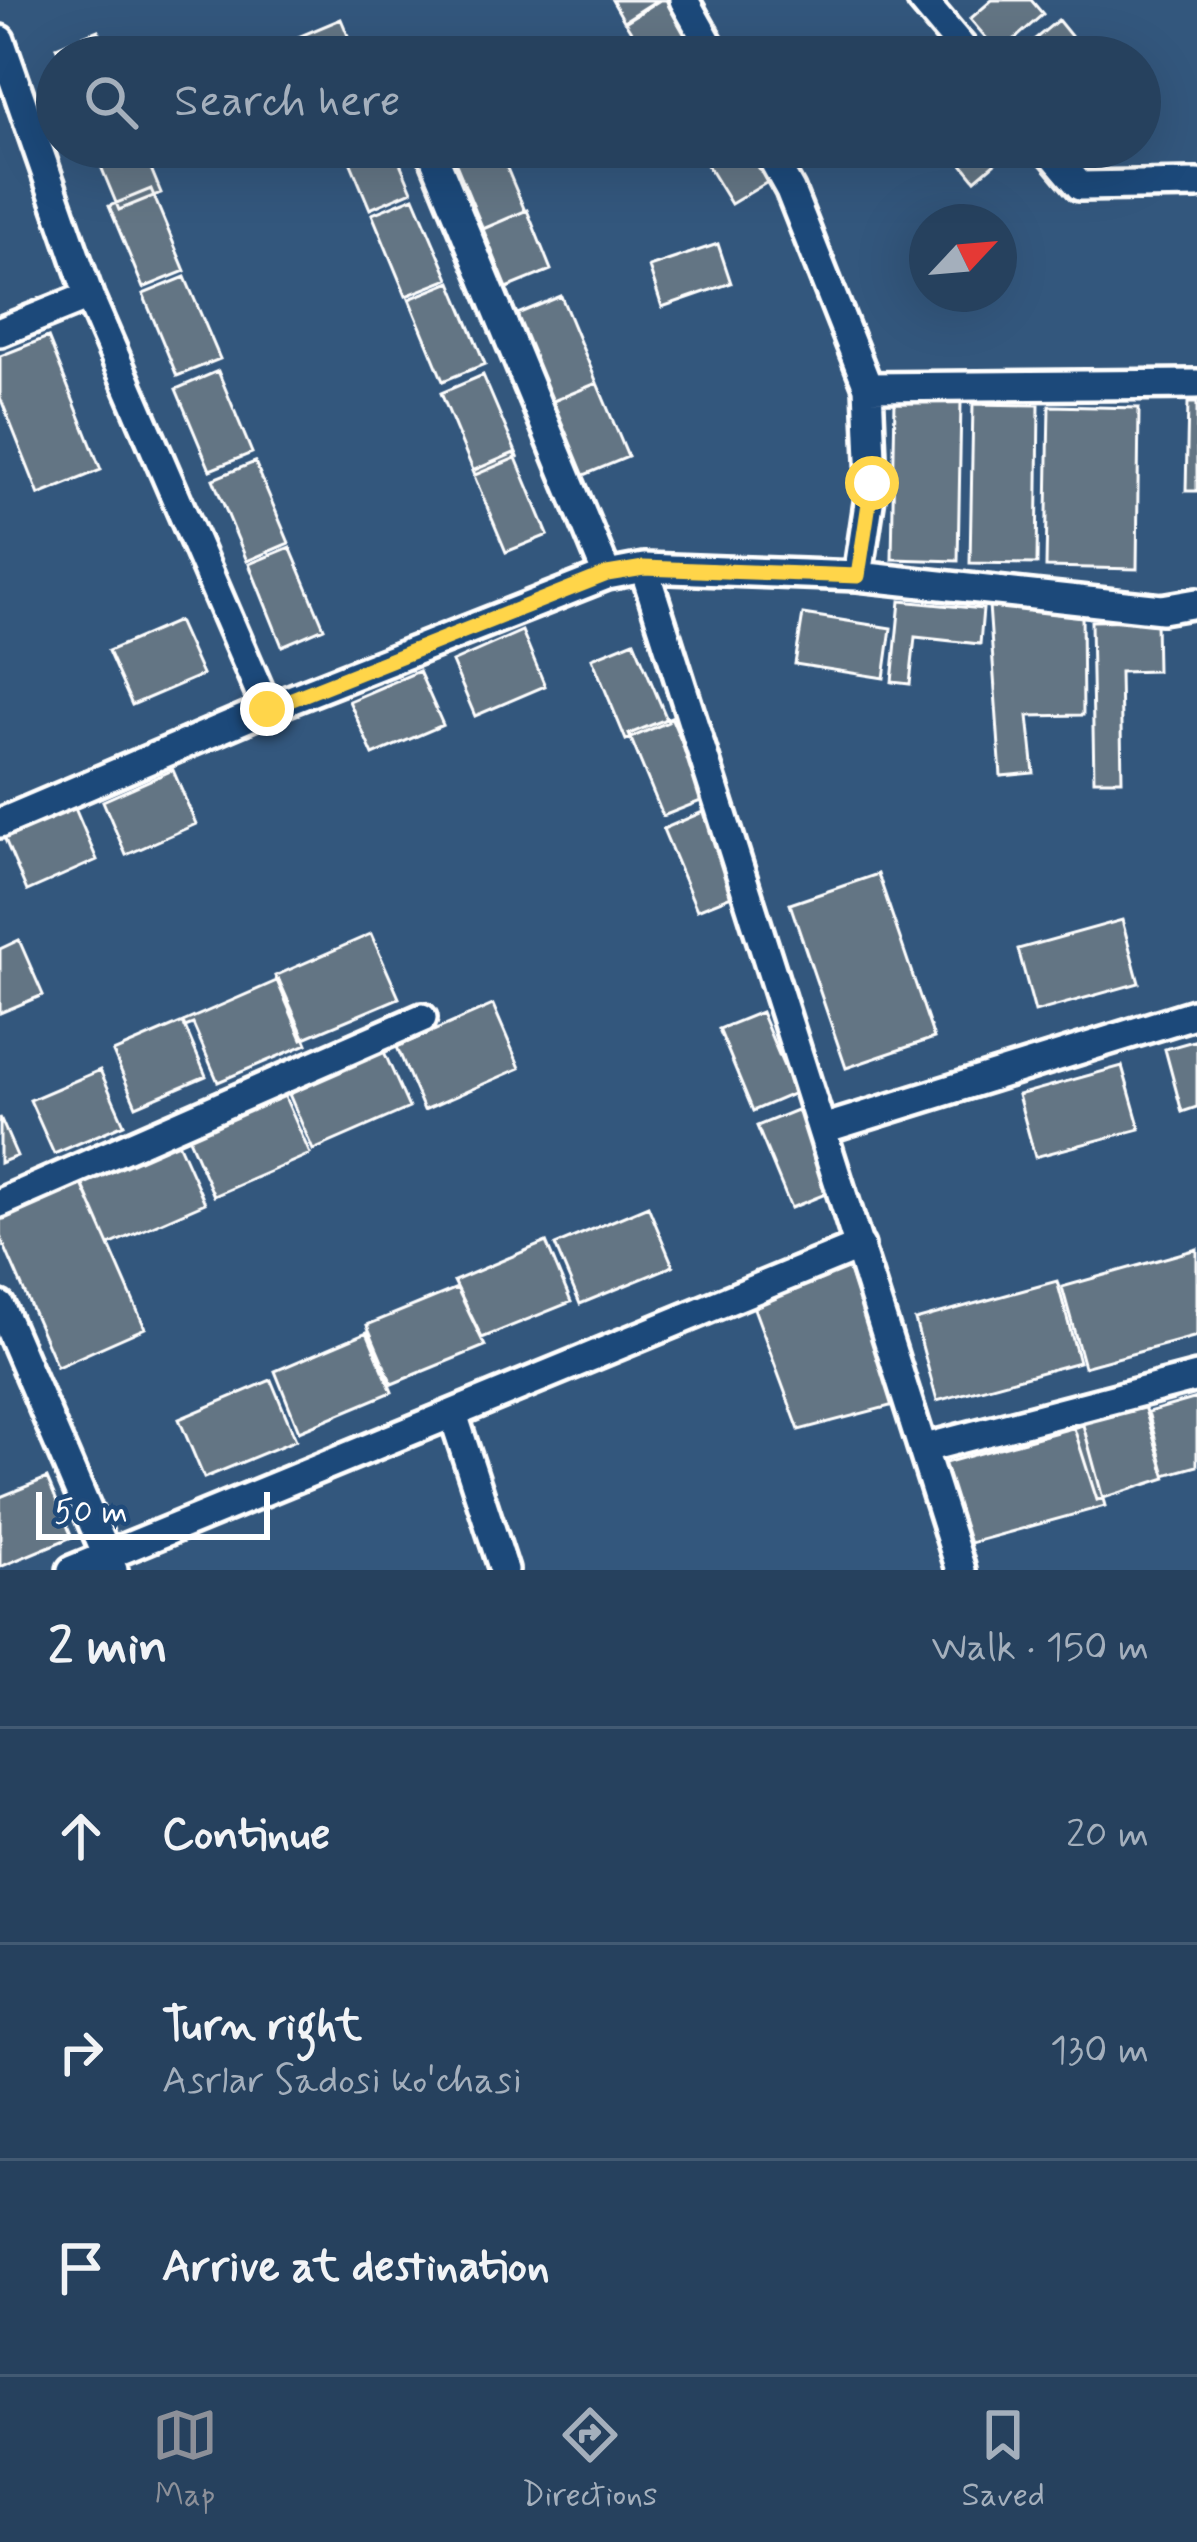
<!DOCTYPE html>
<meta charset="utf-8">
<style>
:root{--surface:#26415e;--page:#2e4864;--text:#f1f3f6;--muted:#a4afbc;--line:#425a73;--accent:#8c9099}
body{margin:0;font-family:Mynerve,sans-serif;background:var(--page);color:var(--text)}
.compass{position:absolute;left:909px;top:204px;width:108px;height:108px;border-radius:50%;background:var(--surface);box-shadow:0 12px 48px #0002;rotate:64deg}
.scale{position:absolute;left:36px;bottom:30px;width:234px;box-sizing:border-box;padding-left:12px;border:6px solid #fff;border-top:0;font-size:33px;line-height:42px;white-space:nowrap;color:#fff;-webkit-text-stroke:9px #1f4a7a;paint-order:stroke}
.stop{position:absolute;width:36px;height:36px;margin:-27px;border:9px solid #ffd54a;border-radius:50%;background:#fff}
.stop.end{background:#ffd54a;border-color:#fff;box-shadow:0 3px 12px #0008}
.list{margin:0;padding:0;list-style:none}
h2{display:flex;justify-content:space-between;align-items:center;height:156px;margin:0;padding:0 48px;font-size:51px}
h2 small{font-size:39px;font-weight:400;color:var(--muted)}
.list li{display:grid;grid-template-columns:78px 1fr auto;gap:36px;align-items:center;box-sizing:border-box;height:216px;padding:0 48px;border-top:3px solid var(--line)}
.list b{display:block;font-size:45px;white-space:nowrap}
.list p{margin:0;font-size:39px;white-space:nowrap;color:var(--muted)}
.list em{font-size:39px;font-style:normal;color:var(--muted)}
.icon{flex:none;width:66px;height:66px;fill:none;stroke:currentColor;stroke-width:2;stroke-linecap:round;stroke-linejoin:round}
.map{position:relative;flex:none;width:1197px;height:1570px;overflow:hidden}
.search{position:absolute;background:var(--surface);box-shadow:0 12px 48px #0002;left:36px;right:36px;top:36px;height:132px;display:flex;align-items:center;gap:30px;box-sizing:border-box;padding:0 42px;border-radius:66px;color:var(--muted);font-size:45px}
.sheet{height:804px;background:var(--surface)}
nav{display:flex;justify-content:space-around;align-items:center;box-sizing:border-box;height:168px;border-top:3px solid var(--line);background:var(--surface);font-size:33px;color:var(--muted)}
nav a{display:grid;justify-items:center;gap:6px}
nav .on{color:var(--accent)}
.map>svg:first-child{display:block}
.building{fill:#637584;stroke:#fff;stroke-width:3}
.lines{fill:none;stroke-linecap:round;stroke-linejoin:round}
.street-casing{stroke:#fff;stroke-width:36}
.street{stroke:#1f4a7a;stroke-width:27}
.route{stroke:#ffd54a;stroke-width:15}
</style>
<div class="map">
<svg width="1197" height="1570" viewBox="0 0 1197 1570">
<rect width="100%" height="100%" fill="#33577d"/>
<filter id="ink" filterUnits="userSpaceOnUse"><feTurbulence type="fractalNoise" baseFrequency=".00833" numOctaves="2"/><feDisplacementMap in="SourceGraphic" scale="24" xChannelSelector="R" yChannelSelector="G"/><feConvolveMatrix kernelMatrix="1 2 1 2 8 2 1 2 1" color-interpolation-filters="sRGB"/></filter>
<g filter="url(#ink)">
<path class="building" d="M 612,0 L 657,0 L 624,21 Z
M 660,0 L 666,0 L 701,57 L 647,57 L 625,22 Z
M 992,0 L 1031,0 L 1043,14 L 999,53 L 970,19 Z
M 341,19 L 357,57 L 307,57 L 298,37 Z
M 1058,20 L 1088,57 L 1013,57 Z
M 98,30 L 109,57 L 60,57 L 56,47 Z
M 93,147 L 142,147 L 161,193 L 119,210 Z
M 344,147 L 393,147 L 412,191 L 370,209 Z
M 449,147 L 498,147 L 525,211 L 483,229 Z
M 696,147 L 751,147 L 771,180 L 731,204 Z
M 948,147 L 1014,147 L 975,180 Z
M 151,189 L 185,271 L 143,288 L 109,206 Z
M 414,197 L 449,279 L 406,296 L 372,214 Z
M 527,210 L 551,270 L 507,288 L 483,229 Z
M 718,244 L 731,283 L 662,307 L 649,267 Z
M 185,277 L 220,359 L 177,376 L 143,294 Z
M 451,282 L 485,364 L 443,381 L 409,299 Z
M 561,296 L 597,383 L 546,404 L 510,317 Z
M 48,337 L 101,470 L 39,495 L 0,397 L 0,356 Z
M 218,371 L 252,453 L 210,470 L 176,389 Z
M 483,375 L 518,457 L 475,475 L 441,393 Z
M 597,383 L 628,457 L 577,478 L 546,404 Z
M 895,400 L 961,402 L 958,561 L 892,559 Z
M 1188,403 L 1197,403 L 1197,491 L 1186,491 Z
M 973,404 L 1039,405 L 1037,564 L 970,563 Z
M 1049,406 L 1139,408 L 1137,569 L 1046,567 Z
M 514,453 L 548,535 L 506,552 L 472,471 Z
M 255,462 L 289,543 L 247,561 L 213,479 Z
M 290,547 L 324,628 L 282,646 L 249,564 Z
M 900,601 L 983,609 L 980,644 L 915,637 L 910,684 L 892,682 Z
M 989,605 L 1082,613 L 1083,715 L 1028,716 L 1034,773 L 1001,776 Z
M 803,614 L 891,628 L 884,678 L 795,664 Z
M 1156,620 L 1157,671 L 1120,672 L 1122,780 L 1094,780 L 1091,621 Z
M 178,621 L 202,675 L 132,705 L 108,651 Z
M 522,631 L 545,686 L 475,716 L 452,662 Z
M 634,641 L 668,722 L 626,740 L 592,658 Z
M 419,671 L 443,725 L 373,755 L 349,701 Z
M 671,717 L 706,799 L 663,816 L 629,734 Z
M 173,770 L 196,824 L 126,855 L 103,801 Z
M 74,806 L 97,860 L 27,891 L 4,837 Z
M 705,811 L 739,893 L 697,910 L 663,829 Z
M 878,874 L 934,1038 L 846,1068 L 790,904 Z
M 1122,920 L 1139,983 L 1035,1012 L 1018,949 Z
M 371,934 L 399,998 L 302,1039 L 275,976 Z
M 19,940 L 43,995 L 0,1013 L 0,949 Z
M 279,980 L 307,1044 L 218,1082 L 193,1024 L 185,1027 L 183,1022 Z
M 493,1005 L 520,1068 L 424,1110 L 397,1047 Z
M 761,1012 L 795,1093 L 753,1111 L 719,1029 Z
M 183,1022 L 206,1076 L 136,1106 L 113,1052 Z
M 1197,1040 L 1197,1107 L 1182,1112 L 1165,1049 Z
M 381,1045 L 409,1108 L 313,1150 L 286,1087 Z
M 1122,1066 L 1140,1129 L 1035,1157 L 1018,1095 Z
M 100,1070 L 124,1124 L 54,1154 L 30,1100 Z
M 282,1090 L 310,1154 L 214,1196 L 186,1132 Z
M 799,1109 L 833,1191 L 791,1208 L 757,1126 Z
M 0,1117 L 17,1156 L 0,1163 Z
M 177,1140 L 205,1203 L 109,1245 L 81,1182 Z
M 82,1183 L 145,1328 L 57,1367 L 0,1236 L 0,1219 Z
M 648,1206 L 673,1266 L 580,1304 L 555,1245 Z
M 546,1242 L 571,1302 L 482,1338 L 454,1281 Z
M 1197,1249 L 1197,1336 L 1084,1367 L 1062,1287 Z
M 848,1267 L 894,1405 L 799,1430 L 752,1303 Z
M 1057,1281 L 1079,1362 L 937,1401 L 915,1320 Z
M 457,1288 L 485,1346 L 392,1384 L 367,1325 Z
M 367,1332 L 392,1392 L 299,1431 L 275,1371 Z
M 271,1380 L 296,1440 L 204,1478 L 179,1419 Z
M 1197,1398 L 1197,1466 L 1165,1475 L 1148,1412 Z
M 1143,1403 L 1166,1478 L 1097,1500 L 1073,1425 Z
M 1083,1425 L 1105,1506 L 963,1545 L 941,1464 Z
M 47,1478 L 72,1537 L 0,1567 L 0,1497 Z"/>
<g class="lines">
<g class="street-casing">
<path id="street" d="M 684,0 L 716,57
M 922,0 L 970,57
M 0,40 L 89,296 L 267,709
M 430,147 L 607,575
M 766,147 L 790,190 L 868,387
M 1047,147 L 1080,186 L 1197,184
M 0,332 L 89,296
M 644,568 L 961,1570
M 858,576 L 872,483 L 868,387 L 1197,384
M 0,823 L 267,709 L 607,575 L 644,568 L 858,576 L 1162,609 L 1197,603
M 823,1129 L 1197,1013
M 0,1203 L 422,1018
M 0,1306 L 113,1570
M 453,1414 L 504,1570
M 925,1448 L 1197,1377
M 72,1570 L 860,1246"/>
</g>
<use href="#street" class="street"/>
</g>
</g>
<g class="lines" filter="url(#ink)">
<path class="route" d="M 267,709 L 607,574 L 644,568 L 858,576 L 872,483"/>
</g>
</svg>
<svg class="compass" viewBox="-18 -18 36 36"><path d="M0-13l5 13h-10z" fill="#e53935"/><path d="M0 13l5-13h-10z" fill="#a4afbc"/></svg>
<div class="scale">50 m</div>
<div class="stop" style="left:872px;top:483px"></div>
<div class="stop end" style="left:267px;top:709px"></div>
<div class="search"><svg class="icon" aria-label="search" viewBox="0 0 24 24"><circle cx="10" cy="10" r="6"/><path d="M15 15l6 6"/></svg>Search here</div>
</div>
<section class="sheet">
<h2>2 min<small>Walk · 150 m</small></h2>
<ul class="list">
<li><svg class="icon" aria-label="ahead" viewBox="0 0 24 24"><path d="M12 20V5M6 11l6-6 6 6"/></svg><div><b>Continue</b></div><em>20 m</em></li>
<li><svg class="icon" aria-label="right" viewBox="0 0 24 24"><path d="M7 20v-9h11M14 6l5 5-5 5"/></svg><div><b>Turn right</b><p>Asrlar Sadosi ko'chasi</p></div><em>130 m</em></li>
<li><svg class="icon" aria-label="arrive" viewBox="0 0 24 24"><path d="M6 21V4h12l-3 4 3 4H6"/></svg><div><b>Arrive at destination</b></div></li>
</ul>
</section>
<nav>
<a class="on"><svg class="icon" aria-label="map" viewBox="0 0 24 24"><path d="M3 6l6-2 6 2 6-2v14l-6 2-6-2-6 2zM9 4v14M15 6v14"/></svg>Map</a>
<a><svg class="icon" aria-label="directions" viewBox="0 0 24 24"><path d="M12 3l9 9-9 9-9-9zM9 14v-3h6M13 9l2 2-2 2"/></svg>Directions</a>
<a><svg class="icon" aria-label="saved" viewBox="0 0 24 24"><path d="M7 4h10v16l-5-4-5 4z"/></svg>Saved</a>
</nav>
